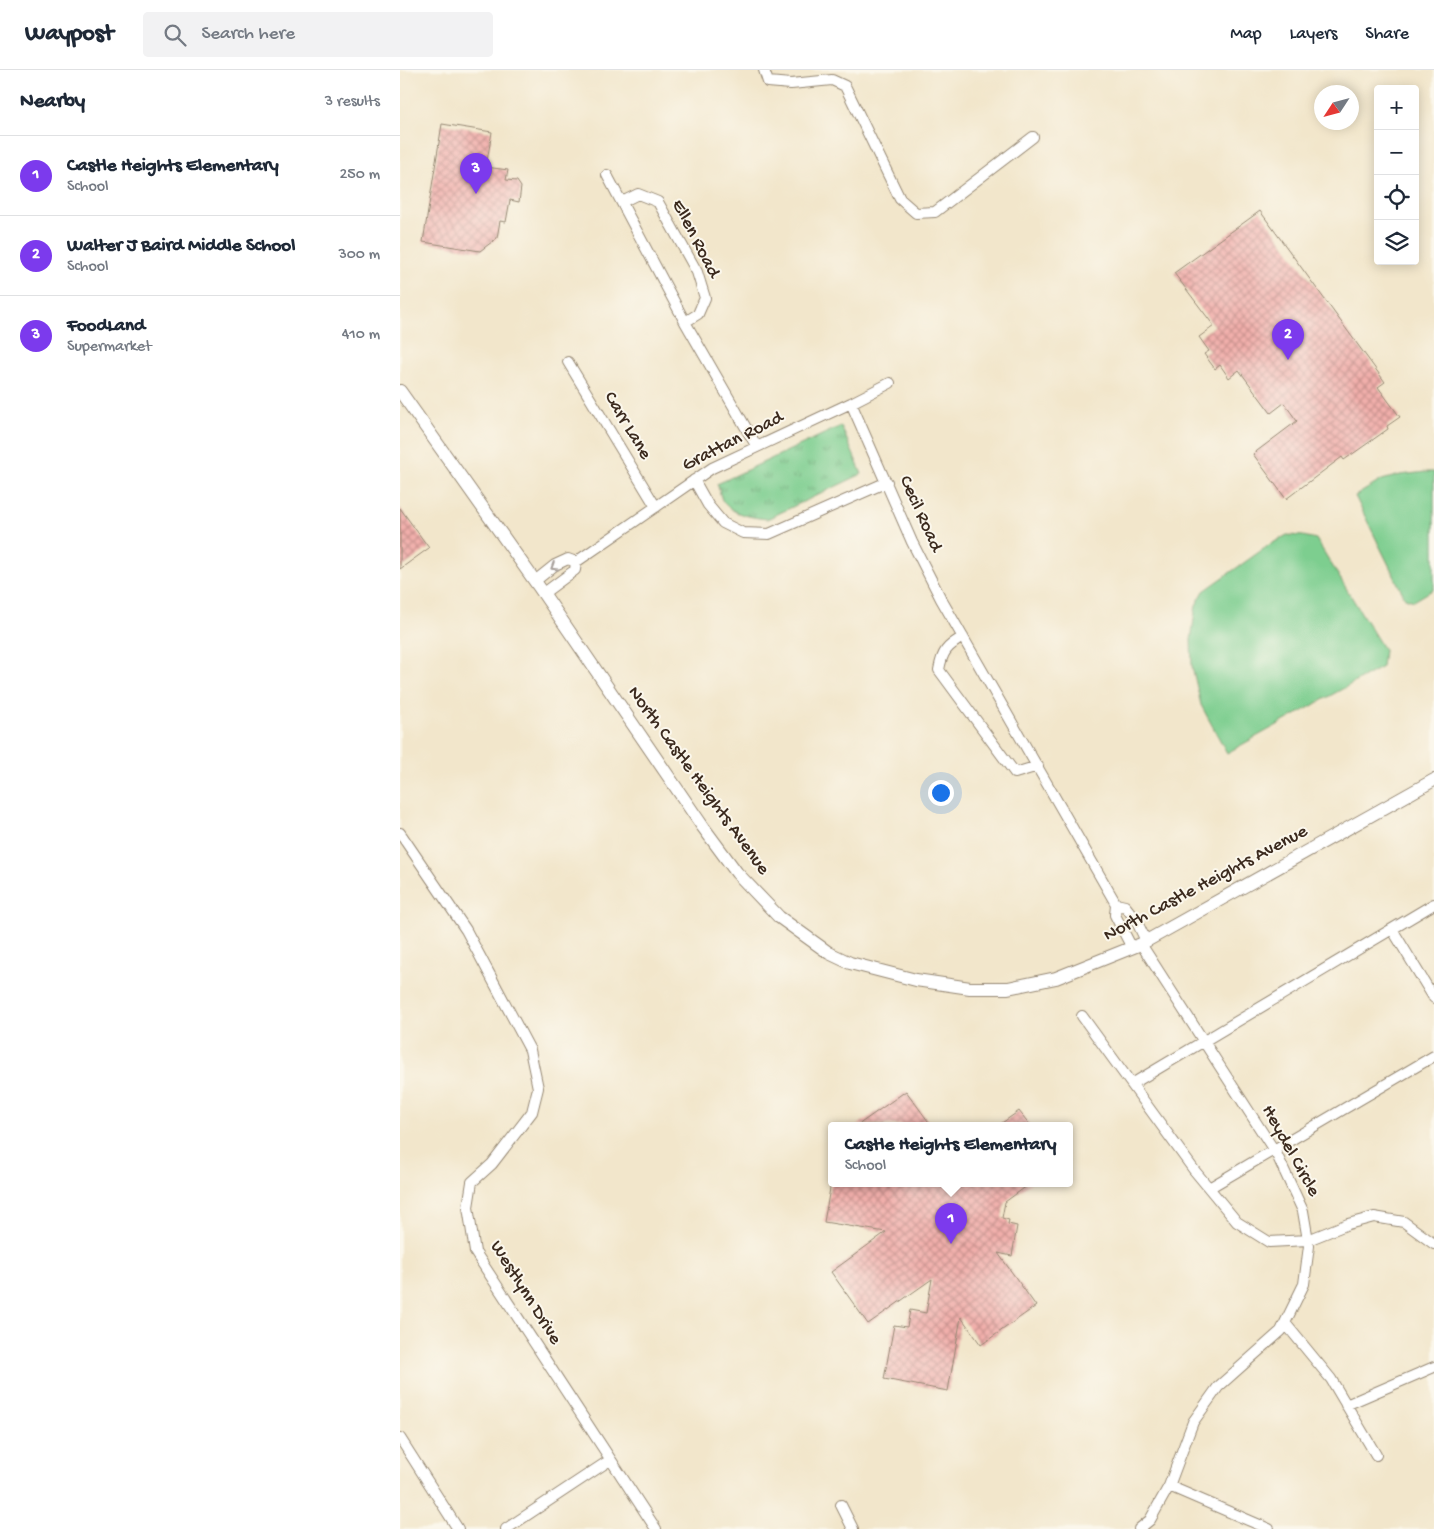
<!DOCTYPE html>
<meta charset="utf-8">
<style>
:root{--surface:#fff;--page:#f2f2f3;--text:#1f2937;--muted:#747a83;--line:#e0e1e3;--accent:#7c3aed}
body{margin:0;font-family:"Gochi Hand",sans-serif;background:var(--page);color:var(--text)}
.controls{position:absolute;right:15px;top:15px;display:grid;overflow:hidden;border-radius:5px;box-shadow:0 2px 12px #0003}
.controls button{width:45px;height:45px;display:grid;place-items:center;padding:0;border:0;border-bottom:1px solid var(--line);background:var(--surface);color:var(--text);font:25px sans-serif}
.compass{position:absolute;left:914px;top:15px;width:45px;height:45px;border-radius:50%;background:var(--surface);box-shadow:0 2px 12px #0003;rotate:234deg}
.you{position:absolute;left:540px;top:722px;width:18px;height:18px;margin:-12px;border:4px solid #fff;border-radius:50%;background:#1a73e8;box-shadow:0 0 0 8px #1a73e833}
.badge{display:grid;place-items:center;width:32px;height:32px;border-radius:50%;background:var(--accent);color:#fff;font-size:16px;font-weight:700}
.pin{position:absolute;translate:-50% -41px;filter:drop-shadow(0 1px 2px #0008)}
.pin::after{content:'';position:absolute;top:26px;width:18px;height:15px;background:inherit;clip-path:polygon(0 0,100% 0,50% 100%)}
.popup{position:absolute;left:428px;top:1052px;width:245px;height:65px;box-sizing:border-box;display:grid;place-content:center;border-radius:5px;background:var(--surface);filter:drop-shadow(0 1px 4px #0005);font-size:16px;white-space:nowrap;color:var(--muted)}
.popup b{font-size:19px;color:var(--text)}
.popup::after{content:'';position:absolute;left:50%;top:100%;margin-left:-10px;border:10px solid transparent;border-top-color:var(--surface)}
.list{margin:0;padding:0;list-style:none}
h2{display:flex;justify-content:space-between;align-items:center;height:65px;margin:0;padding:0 20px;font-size:21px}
h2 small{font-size:16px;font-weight:400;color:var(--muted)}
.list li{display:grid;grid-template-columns:32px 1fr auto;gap:15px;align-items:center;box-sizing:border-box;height:80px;padding:0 20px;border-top:1px solid var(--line)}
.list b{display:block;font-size:19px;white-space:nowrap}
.list p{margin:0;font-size:16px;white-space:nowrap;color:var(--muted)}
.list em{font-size:16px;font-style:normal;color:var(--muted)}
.icon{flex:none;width:28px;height:28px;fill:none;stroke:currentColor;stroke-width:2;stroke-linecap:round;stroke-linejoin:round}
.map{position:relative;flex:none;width:1034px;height:1459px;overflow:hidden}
header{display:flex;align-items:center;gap:30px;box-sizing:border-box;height:70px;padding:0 25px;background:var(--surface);border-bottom:1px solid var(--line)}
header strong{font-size:24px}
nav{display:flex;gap:28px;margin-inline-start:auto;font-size:18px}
.search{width:350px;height:45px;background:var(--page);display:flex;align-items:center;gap:12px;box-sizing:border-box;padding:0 18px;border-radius:5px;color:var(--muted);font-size:19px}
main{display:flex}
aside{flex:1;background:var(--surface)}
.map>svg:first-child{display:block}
.grass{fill:#7dce8f;stroke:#5c7c56}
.park{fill:url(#park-tufts);stroke:#5c7c56}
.building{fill:url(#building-cross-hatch)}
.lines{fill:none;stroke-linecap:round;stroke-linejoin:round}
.minor-casing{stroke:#968874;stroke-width:12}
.tertiary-casing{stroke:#968874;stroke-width:14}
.minor{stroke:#fff;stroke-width:10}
.tertiary{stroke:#fff;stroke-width:12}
.oneway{stroke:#a79f9a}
.labels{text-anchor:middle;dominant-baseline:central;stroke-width:4;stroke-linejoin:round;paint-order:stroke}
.street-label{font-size:19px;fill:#3b2a1e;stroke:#fbf7ec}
</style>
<header>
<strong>Waypost</strong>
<div class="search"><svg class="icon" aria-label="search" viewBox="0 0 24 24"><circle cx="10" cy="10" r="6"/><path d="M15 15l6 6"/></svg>Search here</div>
<nav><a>Map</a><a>Layers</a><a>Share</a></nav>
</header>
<main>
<aside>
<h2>Nearby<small>3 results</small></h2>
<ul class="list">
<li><span class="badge">1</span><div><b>Castle Heights Elementary</b><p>School</p></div><em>250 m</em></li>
<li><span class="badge">2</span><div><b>Walter J Baird Middle School</b><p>School</p></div><em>300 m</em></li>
<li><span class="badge">3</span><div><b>FoodLand</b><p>Supermarket</p></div><em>410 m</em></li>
</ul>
</aside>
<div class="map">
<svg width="1034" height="1459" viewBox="0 0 1034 1459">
<defs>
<pattern id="park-tufts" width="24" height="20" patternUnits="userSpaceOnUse" patternTransform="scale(1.25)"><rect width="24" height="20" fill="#7dce8f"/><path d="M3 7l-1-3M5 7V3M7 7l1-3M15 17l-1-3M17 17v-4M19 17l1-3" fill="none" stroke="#68a774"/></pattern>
<pattern id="building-cross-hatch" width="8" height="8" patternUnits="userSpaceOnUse" patternTransform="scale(1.25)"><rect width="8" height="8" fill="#f1afab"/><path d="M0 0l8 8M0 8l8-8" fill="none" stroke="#c48f8b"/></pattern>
</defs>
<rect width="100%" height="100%" fill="#fbf7ec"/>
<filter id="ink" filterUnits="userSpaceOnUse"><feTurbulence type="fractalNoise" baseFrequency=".02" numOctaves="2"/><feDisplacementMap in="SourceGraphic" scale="10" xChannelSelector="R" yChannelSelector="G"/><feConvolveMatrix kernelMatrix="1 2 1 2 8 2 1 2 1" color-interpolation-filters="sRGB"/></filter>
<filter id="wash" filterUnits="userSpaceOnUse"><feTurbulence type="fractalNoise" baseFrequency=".0096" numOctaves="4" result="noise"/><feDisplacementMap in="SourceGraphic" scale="20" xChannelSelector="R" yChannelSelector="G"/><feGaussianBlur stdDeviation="1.12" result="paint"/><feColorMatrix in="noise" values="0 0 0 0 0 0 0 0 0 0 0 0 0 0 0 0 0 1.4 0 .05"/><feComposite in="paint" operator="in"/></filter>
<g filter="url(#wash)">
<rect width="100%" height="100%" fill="#f2e6cb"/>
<path class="grass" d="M 1026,402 L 1034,402 L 1034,519 L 1014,531 L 1005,528 L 955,426 L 982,410 L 1000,405 Z
M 887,465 L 903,466 L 916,469 L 984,580 L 982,597 L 827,683 L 801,635 L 792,596 L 791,570 L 796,535 L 804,521 L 869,475 Z"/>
<path class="park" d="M 441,356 L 462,404 L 367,449 C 351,447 332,445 322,430 C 320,425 319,418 317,414 Z"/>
<g id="blocks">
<path class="building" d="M 42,54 L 92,62 L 86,97 L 108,100 L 106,110 L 117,111 L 121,117 L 119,132 L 110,130 L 106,152 L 100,151 L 97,168 L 80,181 L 23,172 Z
M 860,141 L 985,312 L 978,317 L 1000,347 L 987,356 L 988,359 L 944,390 L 942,387 L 886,429 L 853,384 L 897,351 L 884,333 L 871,343 L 839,300 L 829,308 L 820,295 L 815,299 L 804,284 L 809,281 L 799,267 L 814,256 L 774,203 Z
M 0,438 L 29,478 L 0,499 Z
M 506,1021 L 531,1055 L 458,1055 Z
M 619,1041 L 630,1055 L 599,1055 Z
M 431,1113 L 479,1113 L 504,1117 L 505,1113 L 631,1113 L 605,1132 L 602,1148 L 609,1150 L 608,1154 L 617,1156 L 612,1186 L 598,1183 L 636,1236 L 581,1275 L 561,1247 L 548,1321 L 484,1309 L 494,1255 L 507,1257 L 510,1240 L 526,1243 L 532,1209 L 468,1254 L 431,1202 L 486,1162 L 424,1152 Z"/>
</g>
</g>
<g filter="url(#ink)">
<use href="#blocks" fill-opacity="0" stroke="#968874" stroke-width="1"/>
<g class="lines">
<g class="minor-casing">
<path id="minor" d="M 364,0 L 368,12 L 391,14 L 432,10 L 445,16 L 500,129 L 516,143 L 535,142 L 633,67
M 207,105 L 285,252 L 357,377
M 222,132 L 238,124 L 258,132 L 297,202 L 305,228 L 298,244 L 285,252
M 168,292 L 256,437
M 451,333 L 512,472 L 541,529 L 716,834
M 294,410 L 308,435 L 323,453 L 343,463 L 369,464 L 487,412
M 176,492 L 312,398 L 451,333 L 490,313
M 135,511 L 155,495 L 168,489 L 176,492
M 144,523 L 175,500 L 176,492
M 563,567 C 547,576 542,582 539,600 L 615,703 L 638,696
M 0,763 L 66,860 L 130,980 L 138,1018 L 132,1042 L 92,1094 L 72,1112 L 68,1137 L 75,1182 L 256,1459
M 716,834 L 725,836 L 736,850 L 746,871
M 716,834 L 715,845 L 732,878
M 992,859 L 1034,928
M 682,946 L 794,1100 L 837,1152 L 869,1172 L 908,1170 L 948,1154 L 974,1147 L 1004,1152 L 1034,1174
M 732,1014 L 1034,834
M 809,1118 L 1034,986
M 885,1253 L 931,1309 L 976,1385
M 946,1335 L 1034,1297
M 0,1368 L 58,1459
M 769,1416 L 869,1459
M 441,1435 L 453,1459
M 106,1459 L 210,1390
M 739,1459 L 750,1450 L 769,1416 L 793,1352 L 818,1317 L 881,1261 L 904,1214 L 909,1176 L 903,1141 L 877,1085 L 741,874"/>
</g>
<g class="tertiary-casing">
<path id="tertiary" d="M 0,321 L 139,517 L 303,757 L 337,803 L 379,847 L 429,883 L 450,893 L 516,910 L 570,918 L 608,918 L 656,908 L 741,874 L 1034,710"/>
</g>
<use href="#minor" class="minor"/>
<use href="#tertiary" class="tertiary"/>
</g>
<defs><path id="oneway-chevron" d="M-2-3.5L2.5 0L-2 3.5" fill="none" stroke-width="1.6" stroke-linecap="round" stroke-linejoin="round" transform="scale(1.25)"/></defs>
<use class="oneway" href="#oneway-chevron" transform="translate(154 497) rotate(148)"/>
</g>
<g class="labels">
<g class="street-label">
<text transform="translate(295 169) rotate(63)">Ellen Road</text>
<text transform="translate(227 356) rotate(59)">Carr Lane</text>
<text transform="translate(333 372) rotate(-27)">Grattan Road</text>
<text transform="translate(520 444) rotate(66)">Cecil Road</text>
<text transform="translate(298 711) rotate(54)">North Castle Heights Avenue</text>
<text transform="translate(806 814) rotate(-28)">North Castle Heights Avenue</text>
<text transform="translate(890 1081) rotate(61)">Heydel Circle</text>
<text transform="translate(125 1223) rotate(58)">Westlynn Drive</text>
</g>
</g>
</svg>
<div class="controls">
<button>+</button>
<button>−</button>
<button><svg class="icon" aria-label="locate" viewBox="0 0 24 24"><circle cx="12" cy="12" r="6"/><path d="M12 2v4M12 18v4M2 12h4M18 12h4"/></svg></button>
<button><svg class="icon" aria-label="layers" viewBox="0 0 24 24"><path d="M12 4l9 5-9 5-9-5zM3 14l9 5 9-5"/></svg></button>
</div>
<svg class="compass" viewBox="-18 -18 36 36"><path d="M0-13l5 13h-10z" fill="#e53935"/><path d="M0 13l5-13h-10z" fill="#747a83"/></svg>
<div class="you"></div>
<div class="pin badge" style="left:551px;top:1174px">1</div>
<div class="popup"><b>Castle Heights Elementary</b>School</div>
<div class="pin badge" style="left:888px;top:290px">2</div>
<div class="pin badge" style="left:76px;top:124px">3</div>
</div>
</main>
